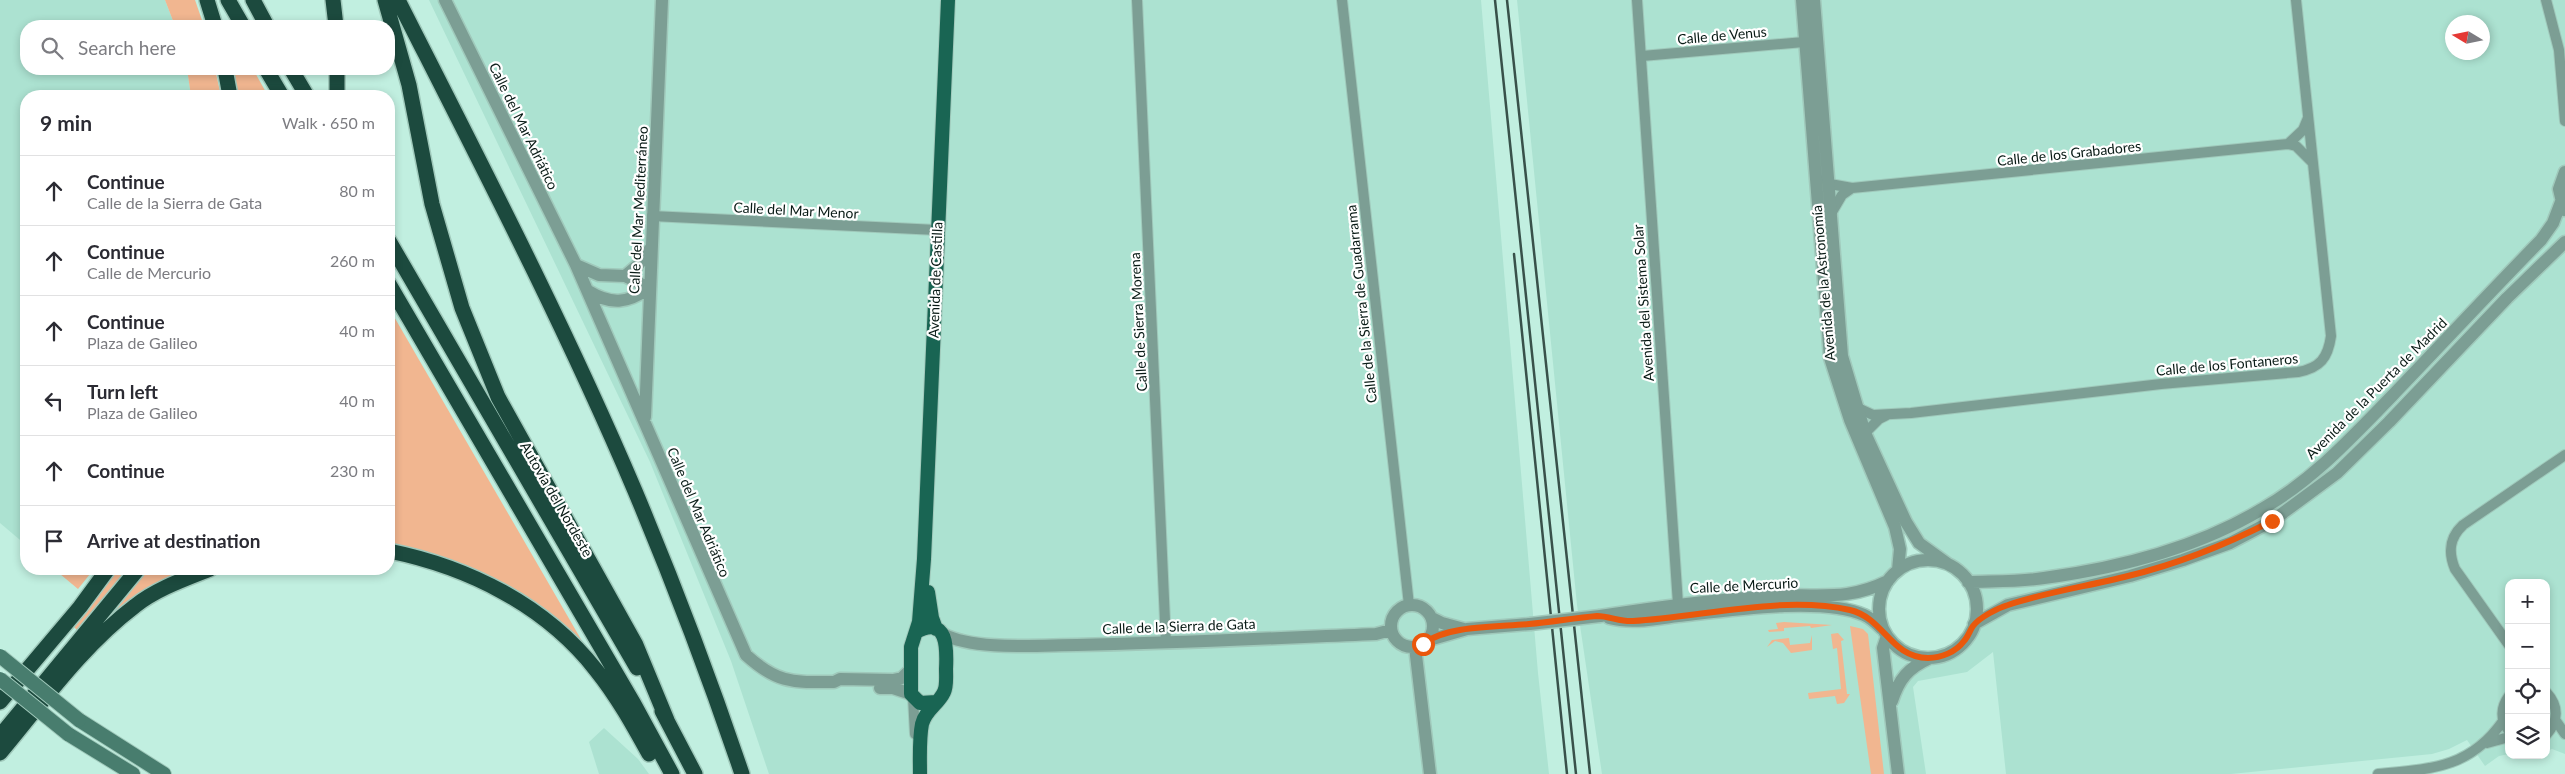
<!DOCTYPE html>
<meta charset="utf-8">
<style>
:root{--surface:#fff;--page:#f2f2f3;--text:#2b2b33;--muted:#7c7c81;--line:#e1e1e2}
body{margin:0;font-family:Lato,sans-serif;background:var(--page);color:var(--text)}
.controls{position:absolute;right:15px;bottom:15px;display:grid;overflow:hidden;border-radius:10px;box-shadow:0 2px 8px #0003}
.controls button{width:45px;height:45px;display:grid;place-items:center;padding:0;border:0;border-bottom:1px solid var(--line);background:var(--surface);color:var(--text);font:25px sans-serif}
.compass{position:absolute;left:2445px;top:15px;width:45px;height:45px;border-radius:50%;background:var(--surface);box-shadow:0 2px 8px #0003;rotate:280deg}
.stop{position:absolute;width:15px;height:15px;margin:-11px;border:4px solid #ea580c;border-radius:50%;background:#fff}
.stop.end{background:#ea580c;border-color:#fff;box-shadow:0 1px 5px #0008}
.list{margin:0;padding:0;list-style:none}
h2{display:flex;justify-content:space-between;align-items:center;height:65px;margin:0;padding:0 20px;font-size:21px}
h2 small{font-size:16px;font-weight:400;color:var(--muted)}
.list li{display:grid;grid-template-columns:32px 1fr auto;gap:15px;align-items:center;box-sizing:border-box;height:70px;padding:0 20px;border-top:1px solid var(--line)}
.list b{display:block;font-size:19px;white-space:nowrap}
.list p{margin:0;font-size:16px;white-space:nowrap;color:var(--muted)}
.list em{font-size:16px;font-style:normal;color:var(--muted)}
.icon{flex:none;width:28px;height:28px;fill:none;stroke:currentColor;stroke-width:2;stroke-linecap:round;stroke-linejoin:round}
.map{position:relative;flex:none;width:2565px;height:774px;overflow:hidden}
.search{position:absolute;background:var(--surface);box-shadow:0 2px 8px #0003;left:20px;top:20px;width:375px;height:55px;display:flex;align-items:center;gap:12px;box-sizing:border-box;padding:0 18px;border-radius:20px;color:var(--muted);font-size:19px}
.panel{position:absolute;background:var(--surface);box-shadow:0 2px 8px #0003;left:20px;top:90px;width:375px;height:485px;border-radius:20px}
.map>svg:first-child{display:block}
.built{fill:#ace2d1;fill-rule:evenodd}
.green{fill:#f1b690}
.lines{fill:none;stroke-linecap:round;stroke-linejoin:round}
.minor-casing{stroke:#a0c9bb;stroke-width:12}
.tertiary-casing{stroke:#a0c9bb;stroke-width:15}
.secondary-casing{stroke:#a0c9bb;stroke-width:16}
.primary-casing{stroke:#a0c9bb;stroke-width:16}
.motorway-casing{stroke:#a0c9bb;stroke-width:18}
.minor{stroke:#7c9e94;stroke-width:10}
.tertiary{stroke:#7c9e94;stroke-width:12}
.secondary{stroke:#487d6e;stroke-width:14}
.primary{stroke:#196553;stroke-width:14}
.motorway{stroke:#1c4a3e;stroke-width:15}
.rail{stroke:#38514a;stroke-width:2.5}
.tertiary-bridge-casing{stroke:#a0c9bb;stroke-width:15;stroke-linecap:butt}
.secondary-bridge-casing{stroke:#a0c9bb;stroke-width:16;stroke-linecap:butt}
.tertiary-bridge{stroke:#7c9e94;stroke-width:12}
.secondary-bridge{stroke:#487d6e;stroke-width:14}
.route{stroke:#ea580c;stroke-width:6}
.labels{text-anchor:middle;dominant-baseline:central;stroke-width:4.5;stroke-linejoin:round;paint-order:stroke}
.street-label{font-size:14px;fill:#081a15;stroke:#fff}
</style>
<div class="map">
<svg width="2565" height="774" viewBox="0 0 2565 774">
<rect width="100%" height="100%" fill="#c1efe0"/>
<path class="built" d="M 0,0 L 165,0 L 175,26 L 26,26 L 26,69 L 187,69 L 191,96 L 26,96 L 26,545 L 0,523 Z
M 429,0 L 1481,0 L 1538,673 L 1549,774 L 769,774 L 731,661 L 650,462 Z
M 1517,0 L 1802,0 L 1830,358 L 1850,420 L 1895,527 L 1900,549 L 1898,570 L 1888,581 L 1867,591 L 1847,595 L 1777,596 L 1678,604 L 1601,616 L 1630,621 L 1748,608 L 1810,607 L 1850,610 L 1873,620 L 1902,651 L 1916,657 L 1930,658 L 1944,656 L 1956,650 L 1965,641 L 1974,624 L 1977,610 L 1975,596 L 1968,582 L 1960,572 L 1919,543 L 1906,522 L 1865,433 L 1849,385 L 1842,356 L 1839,332 L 1830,184 L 1814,0 L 2565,0 L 2565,754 L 2552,749 L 2546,751 L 2546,583 L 2509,583 L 2509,754 L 2499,756 L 2485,766 L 2467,740 L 2449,749 L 2432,754 L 2231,774 L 2006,774 L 1993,652 L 1967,672 L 1918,681 L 1913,687 L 1926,774 L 1602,774 L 1577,605 ZM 2452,22 L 2482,22 L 2482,52 L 2452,52 Z
M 604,728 L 638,759 L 649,774 L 599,774 L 589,742 Z"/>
<path class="green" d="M 165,0 L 195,0 L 204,26 L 175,26 Z
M 187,69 L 215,69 L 221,96 L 191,96 Z
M 232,69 L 253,69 L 268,96 L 237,96 Z
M 389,308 L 593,660 C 570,639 548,615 524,598 C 482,569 437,554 389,543 Z
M 54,569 L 94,569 L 78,589 Z
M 119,569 L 127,569 L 78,631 L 74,627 Z
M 148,569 L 191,569 L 143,594 L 112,615 Z
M 1776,623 L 1784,622 L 1832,625 L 1811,628 L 1810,626 L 1784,628 L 1784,631 L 1769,632 L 1768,630 L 1778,629 Z
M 1850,626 L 1863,629 L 1868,634 L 1884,774 L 1871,774 Z
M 1838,633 L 1844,640 L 1841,641 L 1847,694 L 1850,694 L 1844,703 L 1837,704 L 1835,696 L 1809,699 L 1808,693 L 1841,689 L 1837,648 L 1833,649 L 1831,634 Z
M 1812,635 L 1812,650 L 1791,653 L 1783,643 L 1775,641 L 1767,647 L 1772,640 L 1789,638 L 1790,645 L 1810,643 Z"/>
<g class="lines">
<g class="minor-casing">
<path id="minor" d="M 1137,0 L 1166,643
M 1342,0 L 1409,605
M 1637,0 L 1678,604 L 1671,610
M 2546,0 L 2559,50 L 2565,121
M 1642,56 L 1804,42 L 1811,36
M 2288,144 L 2303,130 L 2308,118
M 1825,179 L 1830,184 L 1852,188 L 2288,144 L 2296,146 L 2313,163
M 1832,212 L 1842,195 L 1852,188
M 652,216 L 937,230
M 1858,408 L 1873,415 L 1911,413 L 2161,384 L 2298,372 C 2320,368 2328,358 2331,336 L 2296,0
M 1861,437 L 1879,419 L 1887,415
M 2509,645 L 2455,569 C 2448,552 2449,538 2463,525 L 2565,455
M 2546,692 C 2559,706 2559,721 2546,735
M 2509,696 C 2501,707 2500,719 2509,731
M 913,697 L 915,734
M 2556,721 L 2565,734
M 2487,743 L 2509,737
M 2378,774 C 2432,769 2470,768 2503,721"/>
</g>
<g class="tertiary-casing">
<path id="tertiary" d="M 445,0 L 576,265 L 746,655 C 778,684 793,682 834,682 L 840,679 L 893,680 L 902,678 L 910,670
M 1802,0 L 1830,358 L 1850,420 L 1895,527 L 1900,549 L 1898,570
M 1814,0 L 1842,356 L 1865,433 L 1906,522 L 1919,543 L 1948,564
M 2564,210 L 2559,189 L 2565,172
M 576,265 L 599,275 L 625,276 L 649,288 C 627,304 611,305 588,291
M 625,276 L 638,265 L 651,248
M 645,417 L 662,0
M1879 609a49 49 0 1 1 98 0a49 49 0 1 1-98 0Z
M 1968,582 C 1993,581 2019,582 2044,578 C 2118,568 2197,548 2262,509 C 2313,480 2352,437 2392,396 C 2442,344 2491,291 2541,240 L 2553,223 L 2561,202
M1391 626a21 21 0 1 1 42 0a21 21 0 1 1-42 0Z
M 1600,616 C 1658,607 1716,599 1775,596 C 1820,593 1845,602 1888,581
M 1432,618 L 1442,623 L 1464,629
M 1609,618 C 1632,624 1655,619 1678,616 C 1723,611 1823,596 1864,615 C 1871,618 1877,624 1882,629
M 1974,624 L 2008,605 L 2130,576 L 2183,560 L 2230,543 L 2272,521 L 2337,473 L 2389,422 L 2507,298 L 2565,242
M 943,634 C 974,651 1041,645 1077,645 C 1177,643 1277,638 1376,634 L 1391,630
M 1887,636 L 1883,648 L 1898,774
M 1429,640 L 1467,629 L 1530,624
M 1415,647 L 1430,774
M 880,688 L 893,688 L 911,694
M 1892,701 C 1899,679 1908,668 1930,658"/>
</g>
<g class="secondary-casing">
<path id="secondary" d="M 79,720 L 164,774
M 68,734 L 133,774"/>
</g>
<g class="primary-casing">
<path id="primary" d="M 928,592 L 932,618 L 936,629
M 916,632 C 948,615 947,649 946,669 C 946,677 947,686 944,692 C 938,705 926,709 922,724 C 919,739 920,758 920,774
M 936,702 L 920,703 L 911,694 L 911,647 L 919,622 L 924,559 L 948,0"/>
</g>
<g class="motorway-casing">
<path id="motorway" d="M 207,0 L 215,26
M 228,0 L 243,26
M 253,0 L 267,26
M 333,0 L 336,26
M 385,0 L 409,85 L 432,204 L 462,308 L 498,397 L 636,645 L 667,720
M 398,0 C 480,162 564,324 635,491 C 674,584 710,679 742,774
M 225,69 L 230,96
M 266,69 L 282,96
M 291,69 L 307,96
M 337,96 L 337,69
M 389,241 L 637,668
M 389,284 L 634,704 L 672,774
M 389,551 C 468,567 545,605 596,670 C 617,696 633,725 649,754
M 0,702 L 80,607 L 108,569
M 662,711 L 695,774
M 0,736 L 138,569
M 0,753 C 42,703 82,646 135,606 C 156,589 185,579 210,569"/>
</g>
<use href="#minor" class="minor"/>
<use href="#tertiary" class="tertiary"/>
<use href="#secondary" class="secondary"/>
<use href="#primary" class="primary"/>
<use href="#motorway" class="motorway"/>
<path class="rail" d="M 1495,0 L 1576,774
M 1507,0 L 1590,774
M 1514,254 L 1567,774"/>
<g class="tertiary-bridge-casing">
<path id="tertiary-bridge" d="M 1530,624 L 1600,616"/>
</g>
<g class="secondary-bridge-casing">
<path id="secondary-bridge" d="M 0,656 L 79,720
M 0,679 L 68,734"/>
</g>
<use href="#tertiary-bridge" class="tertiary-bridge"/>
<use href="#secondary-bridge" class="secondary-bridge"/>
</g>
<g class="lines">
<path class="route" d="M 1423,644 C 1447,625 1499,627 1529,624 C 1552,622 1574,618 1597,616 C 1609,616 1621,622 1633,621 C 1702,617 1782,595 1850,610 C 1884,618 1891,658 1928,658 C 1941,658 1956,652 1964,641 C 1968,637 1970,630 1973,626 C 1980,617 1998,608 2008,605 C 2046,592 2089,586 2128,576 C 2178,564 2225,545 2272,521"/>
</g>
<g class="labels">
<g class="street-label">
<text transform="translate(1722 35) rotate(-5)">Calle de Venus</text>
<text transform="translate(524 126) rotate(64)">Calle del Mar Adriático</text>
<text transform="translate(2069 153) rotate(-6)">Calle de los Grabadores</text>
<text transform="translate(638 210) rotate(-87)">Calle del Mar Mediterráneo</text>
<text transform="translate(796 210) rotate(3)">Calle del Mar Menor</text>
<text transform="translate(935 280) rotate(-88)">Avenida de Castilla</text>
<text transform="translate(1823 283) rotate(-95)">Avenida de la Astronomía</text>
<text transform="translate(1643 303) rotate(-94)">Avenida del Sistema Solar</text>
<text transform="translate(1361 304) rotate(-96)">Calle de la Sierra de Guadarrama</text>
<text transform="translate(1138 322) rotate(-93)">Calle de Sierra Morena</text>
<text transform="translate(2227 364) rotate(-5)">Calle de los Fontaneros</text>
<text transform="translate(2376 388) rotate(-45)">Avenida de la Puerta de Madrid</text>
<text transform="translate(557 499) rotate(60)">Autovía del Nordeste</text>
<text transform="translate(699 512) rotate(67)">Calle del Mar Adriático</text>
<text transform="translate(1744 585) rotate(-3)">Calle de Mercurio</text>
<text transform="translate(1179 626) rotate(-2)">Calle de la Sierra de Gata</text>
</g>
</g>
</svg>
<div class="controls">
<button>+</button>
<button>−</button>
<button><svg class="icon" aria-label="locate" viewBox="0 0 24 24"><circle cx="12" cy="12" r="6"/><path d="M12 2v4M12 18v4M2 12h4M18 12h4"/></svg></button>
<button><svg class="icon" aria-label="layers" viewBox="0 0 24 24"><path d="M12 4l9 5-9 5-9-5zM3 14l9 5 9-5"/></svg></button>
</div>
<svg class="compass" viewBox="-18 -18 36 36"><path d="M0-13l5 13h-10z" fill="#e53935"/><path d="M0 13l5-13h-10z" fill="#7c7c81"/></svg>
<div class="stop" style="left:1423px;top:644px"></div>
<div class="stop end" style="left:2272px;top:521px"></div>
<div class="search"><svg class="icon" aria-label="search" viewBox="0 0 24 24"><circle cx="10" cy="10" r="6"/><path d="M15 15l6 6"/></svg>Search here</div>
<section class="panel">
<h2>9 min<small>Walk · 650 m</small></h2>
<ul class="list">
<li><svg class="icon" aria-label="ahead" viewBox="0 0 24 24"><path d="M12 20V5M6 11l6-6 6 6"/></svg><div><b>Continue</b><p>Calle de la Sierra de Gata</p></div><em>80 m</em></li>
<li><svg class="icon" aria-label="ahead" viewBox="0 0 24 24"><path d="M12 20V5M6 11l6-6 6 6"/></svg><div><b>Continue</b><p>Calle de Mercurio</p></div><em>260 m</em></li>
<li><svg class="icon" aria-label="ahead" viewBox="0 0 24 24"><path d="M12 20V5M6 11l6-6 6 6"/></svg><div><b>Continue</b><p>Plaza de Galileo</p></div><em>40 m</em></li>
<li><svg class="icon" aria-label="left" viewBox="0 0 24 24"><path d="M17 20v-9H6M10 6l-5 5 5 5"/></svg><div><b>Turn left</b><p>Plaza de Galileo</p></div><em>40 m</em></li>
<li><svg class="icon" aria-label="ahead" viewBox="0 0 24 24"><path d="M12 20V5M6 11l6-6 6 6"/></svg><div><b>Continue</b></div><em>230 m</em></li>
<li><svg class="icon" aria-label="arrive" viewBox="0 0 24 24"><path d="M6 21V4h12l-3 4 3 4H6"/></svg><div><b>Arrive at destination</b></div></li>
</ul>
</section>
</div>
